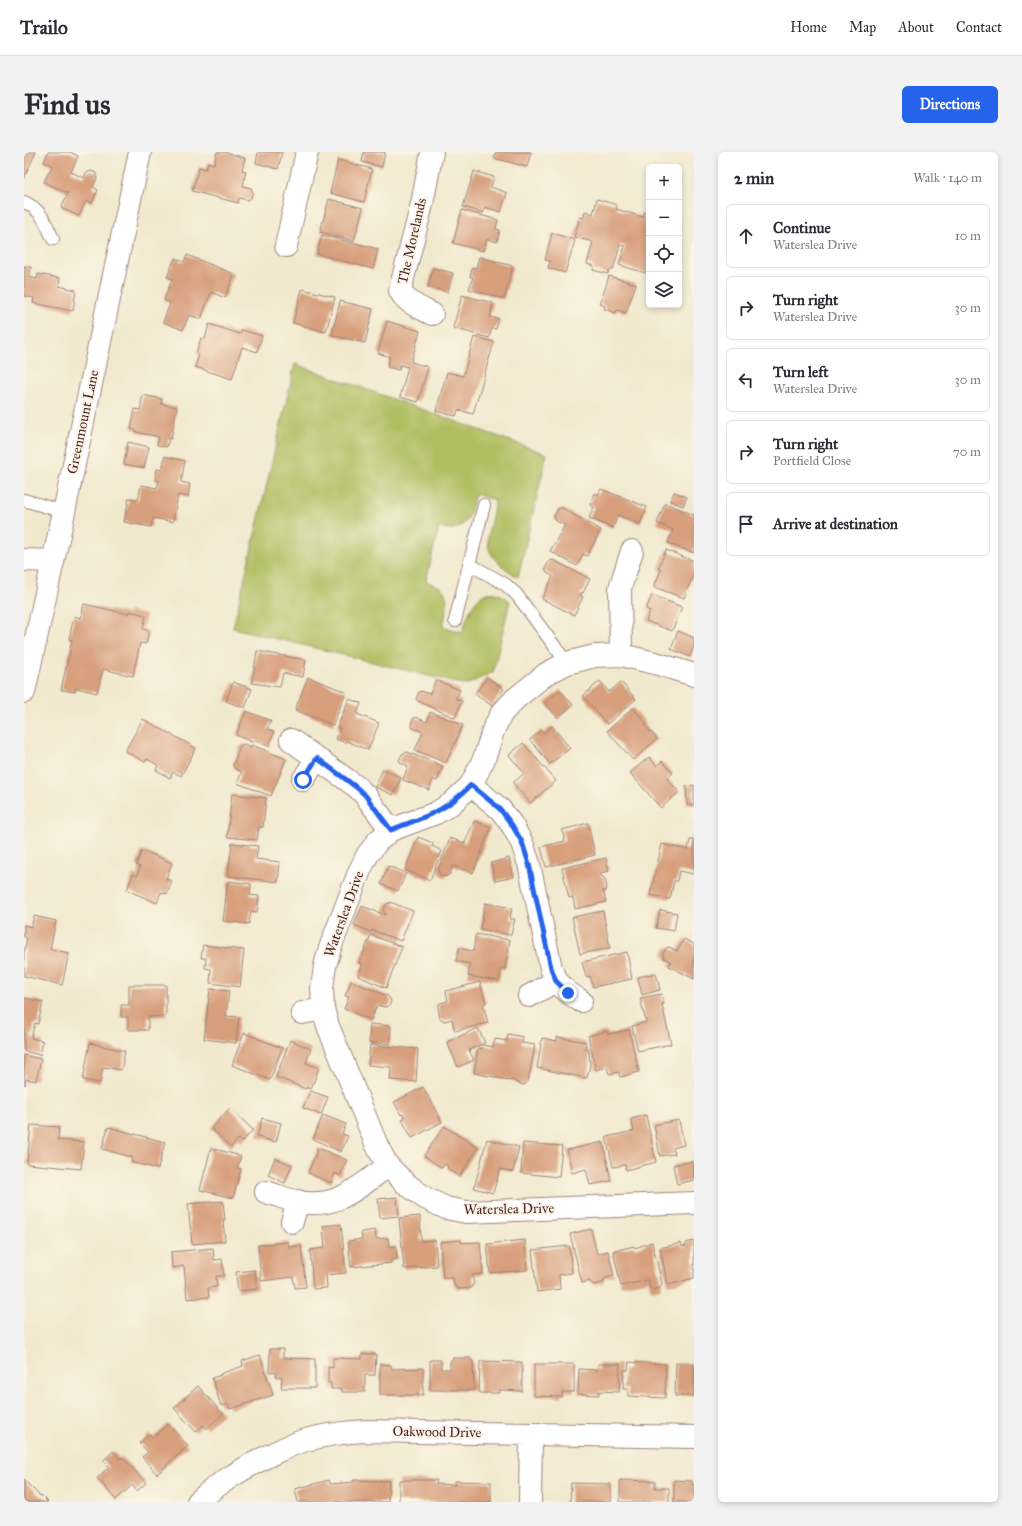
<!DOCTYPE html>
<meta charset="utf-8">
<style>
:root{--surface:#fff;--page:#f2f2f3;--text:#2b2b33;--muted:#7c7c81;--line:#e1e1e2;--accent:#2563eb}
body{margin:0;font-family:"IM FELL Great Primer",serif;background:var(--page);color:var(--text)}
.controls{position:absolute;right:12px;top:12px;display:grid;overflow:hidden;border-radius:6px;box-shadow:0 2px 6px #0003}
.controls button{width:36px;height:36px;display:grid;place-items:center;padding:0;border:0;border-bottom:1px solid var(--line);background:var(--surface);color:var(--text);font:20px sans-serif}
.stop{position:absolute;width:12px;height:12px;margin:-9px;border:3px solid #2563eb;border-radius:50%;background:#fff}
.stop.end{background:#2563eb;border-color:#fff;box-shadow:0 1px 4px #0008}
.list{margin:0;padding:0;list-style:none}
h2{display:flex;justify-content:space-between;align-items:center;height:52px;margin:0;padding:0 16px;font-size:17px}
h2 small{font-size:13px;font-weight:400;color:var(--muted)}
.list li{display:grid;grid-template-columns:26px 1fr auto;gap:12px;align-items:center;box-sizing:border-box;height:64px;margin:0 8px 8px;padding:0 8px;border:1px solid var(--line);border-radius:6px}
.list b{display:block;font-size:15px;white-space:nowrap}
.list p{margin:0;font-size:13px;white-space:nowrap;color:var(--muted)}
.list em{font-size:13px;font-style:normal;color:var(--muted)}
.icon{flex:none;width:22px;height:22px;fill:none;stroke:currentColor;stroke-width:2;stroke-linecap:round;stroke-linejoin:round}
.map{position:relative;flex:none;width:670px;height:1350px;overflow:hidden;border-radius:6px}
header{display:flex;align-items:center;gap:24px;box-sizing:border-box;height:56px;padding:0 20px;background:var(--surface);border-bottom:1px solid var(--line)}
header strong{font-size:19px}
nav{display:flex;gap:22px;margin-inline-start:auto;font-size:14px}
.intro{display:flex;align-items:center;justify-content:space-between;box-sizing:border-box;height:96px;padding:0 24px}
h1{margin:0;font-size:28px}
.button{padding:10px 18px;border-radius:6px;background:var(--accent);color:#fff;font-size:14px;font-weight:700}
main{display:flex;gap:24px;padding:0 24px}
aside{flex:1;background:var(--surface);border-radius:6px;box-shadow:0 2px 6px #0003}
.map>svg:first-child{display:block}
.green{fill:#afbe61;stroke:#7c6e46}
.building{fill:#d79f7c}
.lines{fill:none;stroke-linecap:round;stroke-linejoin:round}
.service-casing{stroke:#9e847c;stroke-width:14}
.minor-casing{stroke:#9e847c;stroke-width:24}
.tertiary-casing{stroke:#9e847c;stroke-width:24}
.service{stroke:#fff;stroke-width:12}
.minor{stroke:#fff;stroke-width:22}
.tertiary{stroke:#fff;stroke-width:22}
.route{stroke:#2563eb;stroke-width:5}
.labels{text-anchor:middle;dominant-baseline:central;stroke-width:4;stroke-linejoin:round;paint-order:stroke}
.street-label{font-size:14px;fill:#4a1f2b;stroke:#fcf5e5}
</style>
<header>
<strong>Trailo</strong>
<nav><a>Home</a><a>Map</a><a>About</a><a>Contact</a></nav>
</header>
<div class="intro"><h1>Find us</h1><a class="button">Directions</a></div>
<main>
<div class="map">
<svg width="670" height="1350" viewBox="0 0 670 1350">
<rect width="100%" height="100%" fill="#fcf5e5"/>
<filter id="ink" filterUnits="userSpaceOnUse"><feTurbulence type="fractalNoise" baseFrequency=".025" numOctaves="2"/><feDisplacementMap in="SourceGraphic" scale="8" xChannelSelector="R" yChannelSelector="G"/><feConvolveMatrix kernelMatrix="1 2 1 2 8 2 1 2 1" color-interpolation-filters="sRGB"/></filter>
<filter id="wash" filterUnits="userSpaceOnUse"><feTurbulence type="fractalNoise" baseFrequency=".012" numOctaves="4" result="noise"/><feDisplacementMap in="SourceGraphic" scale="16" xChannelSelector="R" yChannelSelector="G"/><feGaussianBlur stdDeviation="0.9" result="paint"/><feColorMatrix in="noise" values="0 0 0 0 0 0 0 0 0 0 0 0 0 0 0 0 0 1.4 0 .05"/><feComposite in="paint" operator="in"/></filter>
<g filter="url(#wash)">
<rect width="100%" height="100%" fill="#f1e9ce"/>
<path class="green" d="M 271,212 L 523,302 L 494,425 C 451,398 465,390 471,348 L 451,342 C 447,356 446,375 428,377 C 424,377 419,376 415,375 L 402,429 C 406,431 410,432 414,434 C 429,442 421,462 419,475 L 438,480 C 444,464 451,434 475,442 C 479,444 482,447 486,449 L 469,520 L 442,533 L 209,476 Z"/>
<g id="blocks">
<path class="building" d="M 0,0 L 12,0 L 0,26 Z
M 24,0 L 46,0 L 54,4 L 47,20 L 60,26 L 62,21 L 67,19 L 72,21 L 73,26 L 69,35 L 74,38 L 68,51 L 62,49 L 55,64 L 37,56 L 44,41 L 20,30 L 28,14 L 20,10 Z
M 193,0 L 200,0 L 221,6 L 218,18 L 222,19 L 219,34 L 227,36 L 229,40 L 227,46 L 224,48 L 215,46 L 214,51 L 168,39 L 175,15 L 182,17 L 184,10 L 190,12 Z
M 234,0 L 258,0 L 254,17 L 232,11 Z
M 340,0 L 361,0 L 358,15 L 338,10 Z
M 472,0 L 507,0 L 503,15 L 470,6 Z
M 314,8 L 348,17 L 340,50 L 306,41 Z
M 450,19 L 470,25 L 467,35 L 483,41 L 477,60 L 461,55 L 459,61 L 439,55 Z
M 305,47 L 339,56 L 330,89 L 296,80 Z
M 573,47 L 593,53 L 592,57 L 619,65 L 620,60 L 625,62 L 625,122 L 595,113 L 601,94 L 596,93 L 589,118 L 585,118 L 584,122 L 569,118 L 570,114 L 563,112 L 569,90 L 550,85 L 556,65 L 559,66 L 561,59 L 569,62 Z
M 438,58 L 474,68 L 472,77 L 476,78 L 473,90 L 463,87 L 459,99 L 429,91 Z
M 528,81 L 551,88 L 541,121 L 524,116 L 526,109 L 521,108 Z
M 298,83 L 354,97 L 349,117 L 293,102 Z
M 163,103 L 210,122 L 201,146 L 187,140 L 177,167 L 165,163 L 159,178 L 139,170 L 146,151 L 140,148 L 148,127 L 143,125 L 151,106 L 160,110 Z
M 455,105 L 489,114 L 480,147 L 445,137 L 449,125 L 446,125 L 448,116 L 452,116 Z
M 0,114 L 7,115 L 5,125 L 13,127 L 14,122 L 36,126 L 35,134 L 52,138 L 49,159 L 9,151 L 10,146 L 0,144 Z
M 409,116 L 429,121 L 424,140 L 404,135 Z
M 585,124 L 612,132 L 602,161 L 593,158 L 592,161 L 580,157 L 581,154 L 576,152 Z
M 278,137 L 311,145 L 302,180 L 269,171 Z
M 438,143 L 469,151 L 466,165 L 475,167 L 472,177 L 468,176 L 465,186 L 429,176 Z
M 316,149 L 349,157 L 341,191 L 308,183 Z
M 363,169 L 396,179 L 387,210 L 404,215 L 394,250 L 376,245 L 384,215 L 376,213 L 375,218 L 363,215 L 366,205 L 354,201 Z
M 185,172 L 216,182 L 218,178 L 238,184 L 233,200 L 218,195 L 208,227 L 171,215 L 175,203 L 172,202 L 177,186 L 181,187 Z
M 450,185 L 470,190 L 449,262 L 434,258 L 432,264 L 412,259 L 423,220 L 439,224 Z
M 119,243 L 138,247 L 137,252 L 153,255 L 147,287 L 145,286 L 143,295 L 133,293 L 135,285 L 112,280 L 112,278 L 107,277 L 111,257 L 116,258 Z
M 104,290 L 125,295 L 120,316 L 100,312 Z
M 141,304 L 161,309 L 157,330 L 166,332 L 164,345 L 154,343 L 149,370 L 129,366 L 127,375 L 100,370 L 105,346 L 114,348 L 117,333 L 133,336 L 135,329 L 131,328 L 133,317 L 138,318 Z
M 577,337 L 623,355 L 616,372 L 594,363 L 589,376 L 565,366 L 570,355 L 566,353 L 570,341 L 574,343 Z
M 650,340 L 663,345 L 659,354 L 646,349 Z
M 641,351 L 670,363 L 670,401 L 644,391 L 649,378 L 633,371 Z
M 538,356 L 577,378 L 563,404 L 559,402 L 553,414 L 526,399 L 541,373 L 532,369 L 530,365 L 534,357 Z
M 642,398 L 670,409 L 670,421 L 660,446 L 630,435 L 637,418 L 634,417 Z
M 529,408 L 566,427 L 559,441 L 558,440 L 556,443 L 559,445 L 550,463 L 518,447 L 529,424 L 523,421 L 521,417 L 525,409 Z
M 628,443 L 658,455 L 648,479 L 622,469 L 626,459 L 622,457 Z
M 60,452 L 104,462 L 105,459 L 122,463 L 119,477 L 125,479 L 122,492 L 116,491 L 109,524 L 79,517 L 73,541 L 52,536 L 51,540 L 37,538 L 48,488 L 45,487 L 50,464 L 57,466 Z
M 654,479 L 670,486 L 670,494 L 666,505 L 647,497 Z
M 233,499 L 282,508 L 279,525 L 259,521 L 256,535 L 228,531 Z
M 284,525 L 322,540 L 309,573 L 271,558 Z
M 463,525 L 480,537 L 468,554 L 451,542 Z
M 412,528 L 436,538 L 432,547 L 438,549 L 431,566 L 394,549 L 392,547 L 395,540 L 397,539 L 406,542 Z
M 576,529 L 585,540 L 597,530 L 612,547 L 583,572 L 559,544 Z
M 209,530 L 228,537 L 221,556 L 202,549 Z
M 536,538 L 549,553 L 534,566 L 521,551 Z
M 325,547 L 337,551 L 333,562 L 355,571 L 344,598 L 323,589 L 322,591 L 312,587 L 316,576 L 313,576 Z
M 609,556 L 622,571 L 621,573 L 633,587 L 609,608 L 583,579 Z
M 222,559 L 247,569 L 243,577 L 250,580 L 245,594 L 229,588 L 228,590 L 212,583 Z
M 406,560 L 439,573 L 422,611 L 391,598 L 399,580 L 389,576 L 387,573 L 389,567 L 392,565 L 403,570 Z
M 119,567 L 172,596 L 157,624 L 149,620 L 146,626 L 132,618 L 134,613 L 123,607 L 121,610 L 101,599 Z
M 528,574 L 546,596 L 526,612 L 506,588 L 517,578 L 520,581 Z
M 499,591 L 532,629 L 506,651 L 489,631 L 500,621 L 485,603 Z
M 220,592 L 227,595 L 228,593 L 262,607 L 247,644 L 213,631 L 218,620 L 211,617 L 209,613 L 216,594 Z
M 383,600 L 419,614 L 413,629 L 409,627 L 405,638 L 379,628 L 384,614 L 377,611 L 375,608 L 378,602 Z
M 625,605 L 633,614 L 638,609 L 649,621 L 643,626 L 655,640 L 637,656 L 606,621 Z
M 359,617 L 377,626 L 369,643 L 351,635 Z
M 670,633 L 670,653 L 663,653 L 662,634 Z
M 208,642 L 242,646 L 239,675 L 235,675 L 233,688 L 203,685 Z
M 450,669 L 467,675 L 449,721 L 429,714 L 426,722 L 421,725 L 416,723 L 414,717 L 426,686 L 441,691 Z
M 564,671 L 571,703 L 522,715 L 517,695 L 541,689 L 538,678 Z
M 394,685 L 409,691 L 408,694 L 418,699 L 406,728 L 381,718 Z
M 666,688 L 670,688 L 670,722 L 655,719 L 653,729 L 650,729 L 646,747 L 626,743 L 638,692 L 664,698 Z
M 208,691 L 234,694 L 232,707 L 256,710 L 254,730 L 204,724 Z
M 118,698 L 148,711 L 142,727 L 148,729 L 143,742 L 137,740 L 133,751 L 103,738 L 109,722 L 113,724 L 116,715 L 112,713 Z
M 485,706 L 490,725 L 471,729 L 467,711 Z
M 582,706 L 585,719 L 576,721 L 577,724 L 578,724 L 581,727 L 583,735 L 582,739 L 579,739 L 582,750 L 551,757 L 549,745 L 545,746 L 538,716 Z
M 364,714 L 382,721 L 374,739 L 357,732 Z
M 204,729 L 227,732 L 226,743 L 235,744 L 233,760 L 227,759 L 225,772 L 199,769 Z
M 366,750 L 389,759 L 377,789 L 348,778 L 347,780 L 330,773 L 338,754 L 361,763 L 362,761 L 359,759 L 363,751 L 366,752 Z
M 461,751 L 488,756 L 486,767 L 491,767 L 487,783 L 456,777 Z
M 636,758 L 653,761 L 650,779 L 632,776 Z
M 579,759 L 586,796 L 556,802 L 548,765 Z
M 10,764 L 32,769 L 26,797 L 45,801 L 38,833 L 0,824 L 0,801 L 3,786 L 0,785 L 0,773 L 7,775 Z
M 452,782 L 486,788 L 481,817 L 477,817 L 475,829 L 444,824 L 446,812 L 432,809 L 435,796 L 449,799 Z
M 347,783 L 378,795 L 362,836 L 334,824 L 339,812 L 335,811 Z
M 660,787 L 670,792 L 670,827 L 645,814 L 647,810 L 640,806 L 639,802 L 642,796 L 645,795 L 653,799 Z
M 179,793 L 220,798 L 216,835 L 186,831 L 187,817 L 181,816 L 182,806 L 177,806 Z
M 603,800 L 608,827 L 569,835 L 566,824 L 562,825 L 558,810 Z
M 632,821 L 636,838 L 618,843 L 614,825 Z
M 327,829 L 364,844 L 367,849 L 365,854 L 360,855 L 353,853 L 347,868 L 320,857 L 325,845 L 321,844 Z
M 456,830 L 462,851 L 459,852 L 464,871 L 431,879 L 428,867 L 421,869 L 416,867 L 414,855 L 416,851 L 424,849 L 422,839 Z
M 105,833 L 142,833 L 142,864 L 124,865 L 124,878 L 104,878 L 104,865 L 97,865 L 97,853 L 105,853 Z
M 186,837 L 205,839 L 202,864 L 215,865 L 212,891 L 180,887 Z
M 638,842 L 640,852 L 638,852 L 647,892 L 614,899 L 608,874 L 622,870 L 616,846 Z
M 0,846 L 19,850 L 14,872 L 11,871 L 7,886 L 19,889 L 16,903 L 0,899 Z
M 346,872 L 367,874 L 366,892 L 345,891 Z
M 454,876 L 461,891 L 445,898 L 450,908 L 434,915 L 423,890 Z
M 605,878 L 615,920 L 596,925 L 595,920 L 585,922 L 583,915 L 572,918 L 564,884 L 583,879 L 584,882 Z
M 220,881 L 258,896 L 246,928 L 208,913 Z
M 484,882 L 499,885 L 498,891 L 511,893 L 504,930 L 500,933 L 493,931 L 490,929 L 450,921 L 454,896 L 458,897 L 459,893 L 469,895 L 471,887 L 483,889 Z
M 533,885 L 562,890 L 561,897 L 565,898 L 566,913 L 563,926 L 513,916 L 518,886 L 533,889 Z
M 266,888 L 287,897 L 282,911 L 295,916 L 287,937 L 283,935 L 282,937 L 252,925 Z
M 66,891 L 101,899 L 97,918 L 79,915 L 76,931 L 59,928 Z
M 346,893 L 394,897 L 392,930 L 366,928 L 367,915 L 344,913 Z
M 0,903 L 17,907 L 12,929 L 2,927 L 1,933 Z
M 399,935 L 418,970 L 388,986 L 378,968 L 381,966 L 379,962 L 377,963 L 370,950 Z
M 286,939 L 304,945 L 297,963 L 279,956 Z
M 206,956 L 229,978 L 218,990 L 214,987 L 207,995 L 187,976 Z
M 299,963 L 322,972 L 318,982 L 324,984 L 317,1000 L 289,987 Z
M 622,963 L 632,1010 L 602,1018 L 601,1013 L 589,1015 L 582,985 L 610,979 L 607,967 Z
M 238,966 L 257,971 L 252,990 L 233,985 Z
M 655,968 L 660,993 L 649,996 L 651,1002 L 636,1004 L 630,973 Z
M 7,973 L 35,975 L 34,988 L 60,990 L 57,1017 L 3,1012 Z
M 420,974 L 454,996 L 435,1025 L 423,1016 L 424,1014 L 421,1012 L 418,1016 L 400,1004 Z
M 84,975 L 141,990 L 134,1017 L 107,1010 L 108,1005 L 78,997 Z
M 463,987 L 495,995 L 489,1020 L 476,1017 L 469,1041 L 450,1036 Z
M 579,990 L 587,1029 L 566,1033 L 562,1017 L 548,1021 L 543,998 Z
M 499,991 L 538,994 L 535,1025 L 497,1021 Z
M 187,996 L 217,1004 L 213,1016 L 217,1017 L 209,1046 L 176,1038 Z
M 294,996 L 323,1008 L 316,1024 L 311,1021 L 307,1031 L 284,1021 Z
M 251,1006 L 268,1013 L 261,1031 L 244,1023 Z
M 669,1009 L 670,1028 L 653,1032 L 649,1013 Z
M 373,1045 L 375,1064 L 356,1066 L 354,1047 Z
M 199,1049 L 201,1068 L 199,1068 L 201,1089 L 168,1092 L 164,1052 Z
M 396,1064 L 397,1089 L 411,1088 L 413,1114 L 380,1117 L 375,1066 Z
M 317,1072 L 322,1121 L 302,1123 L 303,1136 L 289,1137 L 286,1098 L 301,1096 L 299,1074 Z
M 567,1077 L 573,1102 L 584,1099 L 590,1124 L 581,1126 L 579,1131 L 570,1133 L 565,1129 L 558,1131 L 546,1082 Z
M 351,1078 L 352,1087 L 364,1086 L 365,1095 L 372,1094 L 373,1107 L 367,1108 L 367,1111 L 327,1115 L 324,1089 L 338,1087 L 337,1080 Z
M 437,1088 L 437,1091 L 456,1090 L 459,1122 L 448,1123 L 450,1131 L 447,1136 L 434,1137 L 430,1133 L 429,1126 L 419,1126 L 416,1090 Z
M 501,1088 L 503,1118 L 466,1121 L 463,1092 Z
M 670,1089 L 670,1126 L 644,1133 L 636,1096 L 657,1091 L 658,1095 L 662,1094 L 662,1091 Z
M 264,1090 L 265,1095 L 277,1094 L 282,1135 L 271,1136 L 269,1125 L 237,1129 L 234,1093 Z
M 628,1090 L 638,1132 L 636,1136 L 630,1138 L 626,1136 L 624,1128 L 597,1134 L 589,1099 L 610,1094 L 611,1096 Z
M 545,1094 L 548,1121 L 535,1123 L 536,1137 L 513,1140 L 508,1098 Z
M 189,1096 L 190,1108 L 198,1107 L 200,1124 L 192,1124 L 193,1135 L 184,1136 L 185,1145 L 163,1147 L 160,1114 L 148,1116 L 147,1100 Z
M 231,1118 L 233,1137 L 214,1139 L 212,1120 Z
M 246,1197 L 259,1197 L 259,1206 L 291,1207 L 291,1236 L 257,1236 L 258,1225 L 252,1225 L 252,1220 L 245,1220 Z
M 338,1202 L 352,1202 L 351,1223 L 341,1223 L 341,1240 L 318,1240 L 318,1237 L 307,1237 L 307,1231 L 304,1231 L 304,1215 L 309,1216 L 309,1206 L 338,1207 Z
M 236,1203 L 249,1243 L 206,1257 L 204,1252 L 197,1254 L 188,1226 L 197,1223 L 196,1222 L 219,1214 L 218,1209 Z
M 429,1206 L 446,1206 L 449,1210 L 450,1238 L 406,1238 L 406,1208 L 417,1208 L 417,1217 L 426,1217 L 426,1210 Z
M 456,1209 L 498,1210 L 498,1239 L 475,1238 L 475,1241 L 455,1241 Z
M 605,1210 L 642,1212 L 641,1246 L 604,1244 L 604,1237 L 599,1237 L 600,1218 L 604,1218 Z
M 652,1211 L 670,1212 L 670,1244 L 651,1244 Z
M 356,1212 L 367,1213 L 368,1217 L 399,1216 L 399,1243 L 356,1243 Z
M 510,1212 L 550,1212 L 550,1240 L 538,1240 L 538,1245 L 510,1244 Z
M 574,1212 L 596,1212 L 595,1240 L 575,1239 L 575,1243 L 554,1242 L 555,1217 L 574,1218 Z
M 174,1234 L 199,1262 L 182,1277 L 179,1273 L 172,1280 L 150,1256 Z
M 144,1272 L 164,1294 L 133,1322 L 118,1305 L 124,1300 L 115,1291 L 126,1282 L 129,1286 Z
M 89,1299 L 96,1307 L 98,1305 L 122,1331 L 113,1339 L 108,1333 L 92,1348 L 73,1326 L 85,1315 L 79,1309 Z
M 0,1328 L 16,1344 L 17,1343 L 24,1350 L 0,1350 Z
M 305,1328 L 306,1332 L 330,1330 L 329,1328 L 365,1329 L 364,1350 L 274,1350 L 271,1337 Z
M 375,1328 L 413,1328 L 412,1332 L 431,1333 L 431,1329 L 467,1330 L 467,1350 L 375,1350 Z
M 596,1328 L 631,1329 L 631,1336 L 645,1336 L 645,1350 L 596,1350 Z
M 650,1328 L 668,1329 L 668,1333 L 670,1333 L 670,1350 L 650,1350 Z
M 547,1331 L 587,1332 L 587,1350 L 546,1350 Z"/>
</g>
</g>
<g filter="url(#ink)">
<use href="#blocks" fill-opacity="0" stroke="#9e847c" stroke-width="1"/>
<g class="lines">
<g class="service-casing">
<path id="service" d="M 0,50 C 17,57 22,71 29,87
M 0,348 L 40,360
M 445,412 L 481,432 L 493,443 L 543,511
M 431,469 L 460,353"/>
</g>
<g class="minor-casing">
<path id="minor" d="M 262,94 L 283,0
M 408,162 C 397,156 380,150 376,138 L 398,52 L 408,0
M 0,408 L 29,409
M 597,503 L 596,436 L 608,399
M 670,523 L 631,511 L 597,503 L 571,504 L 543,511 L 522,522 L 491,547 L 478,561 L 470,576 L 460,607 L 447,633 L 427,652 L 412,661 L 367,678 L 354,689 L 344,702 L 336,718 L 306,796 L 301,814 L 298,836 L 299,857 L 304,874 L 354,996 L 364,1014 L 381,1031 L 401,1046 L 422,1056 L 442,1060 L 670,1051
M 267,588 L 333,635 L 341,643 L 367,678
M 279,628 L 293,606
M 447,633 L 476,657 L 488,673 L 498,691 L 505,712 L 527,816 C 534,834 541,839 557,849
M 505,844 L 532,829
M 278,861 L 299,857
M 242,1040 C 253,1043 264,1048 275,1050 C 314,1057 334,1035 364,1014
M 268,1070 L 274,1049
M 174,1350 C 194,1331 215,1319 240,1306 C 253,1300 267,1292 282,1288 C 301,1283 321,1280 342,1279 L 670,1285
M 506,1350 L 507,1282"/>
</g>
<g class="tertiary-casing">
<path id="tertiary" d="M 0,540 L 40,360 L 116,0"/>
</g>
<use href="#service" class="service"/>
<use href="#minor" class="minor"/>
<use href="#tertiary" class="tertiary"/>
</g>
</g>
<g class="lines" filter="url(#ink)">
<path class="route" d="M 279,628 L 293,606 L 332,635 L 341,643 L 367,678 C 400,665 421,660 447,633 L 476,657 L 488,673 L 498,690 L 505,712 L 527,816 L 532,829 L 544,841"/>
</g>
<g class="labels">
<g class="street-label">
<text transform="translate(388 89) rotate(-77)">The Morelands</text>
<text transform="translate(59 270) rotate(-78)">Greenmount Lane</text>
<text transform="translate(320 762) rotate(-70)">Waterslea Drive</text>
<text transform="translate(485 1057) rotate(-1)">Waterslea Drive</text>
<text transform="translate(413 1280) rotate(1)">Oakwood Drive</text>
</g>
</g>
</svg>
<div class="controls">
<button>+</button>
<button>−</button>
<button><svg class="icon" aria-label="locate" viewBox="0 0 24 24"><circle cx="12" cy="12" r="6"/><path d="M12 2v4M12 18v4M2 12h4M18 12h4"/></svg></button>
<button><svg class="icon" aria-label="layers" viewBox="0 0 24 24"><path d="M12 4l9 5-9 5-9-5zM3 14l9 5 9-5"/></svg></button>
</div>
<div class="stop" style="left:279px;top:628px"></div>
<div class="stop end" style="left:544px;top:841px"></div>
</div>
<aside>
<h2>2 min<small>Walk · 140 m</small></h2>
<ul class="list">
<li><svg class="icon" aria-label="ahead" viewBox="0 0 24 24"><path d="M12 20V5M6 11l6-6 6 6"/></svg><div><b>Continue</b><p>Waterslea Drive</p></div><em>10 m</em></li>
<li><svg class="icon" aria-label="right" viewBox="0 0 24 24"><path d="M7 20v-9h11M14 6l5 5-5 5"/></svg><div><b>Turn right</b><p>Waterslea Drive</p></div><em>30 m</em></li>
<li><svg class="icon" aria-label="left" viewBox="0 0 24 24"><path d="M17 20v-9H6M10 6l-5 5 5 5"/></svg><div><b>Turn left</b><p>Waterslea Drive</p></div><em>30 m</em></li>
<li><svg class="icon" aria-label="right" viewBox="0 0 24 24"><path d="M7 20v-9h11M14 6l5 5-5 5"/></svg><div><b>Turn right</b><p>Portfield Close</p></div><em>70 m</em></li>
<li><svg class="icon" aria-label="arrive" viewBox="0 0 24 24"><path d="M6 21V4h12l-3 4 3 4H6"/></svg><div><b>Arrive at destination</b></div></li>
</ul>
</aside>
</main>
